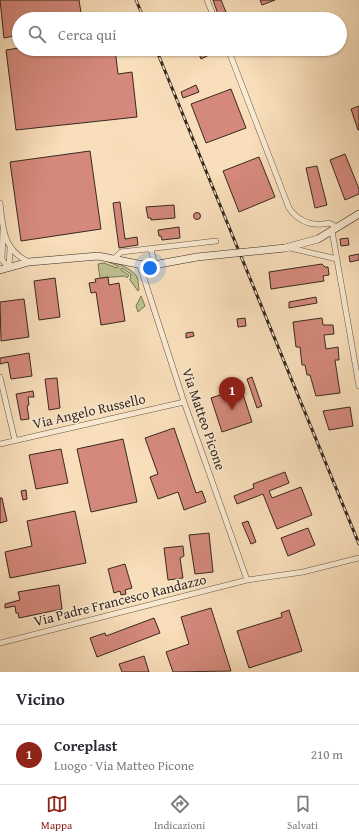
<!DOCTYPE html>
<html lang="it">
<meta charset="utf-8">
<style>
:root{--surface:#fff;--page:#f2f2f3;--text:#2b2b33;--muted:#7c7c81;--line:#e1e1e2;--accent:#8f2418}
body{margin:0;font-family:"Gentium Book Plus",serif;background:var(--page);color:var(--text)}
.you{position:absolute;left:150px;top:268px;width:14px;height:14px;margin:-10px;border:3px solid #fff;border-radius:50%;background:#1a73e8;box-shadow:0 0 0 6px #1a73e833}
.badge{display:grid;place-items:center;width:26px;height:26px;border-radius:50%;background:var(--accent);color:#fff;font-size:13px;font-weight:700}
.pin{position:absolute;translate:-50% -33px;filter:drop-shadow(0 1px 2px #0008)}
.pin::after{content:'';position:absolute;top:21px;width:14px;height:12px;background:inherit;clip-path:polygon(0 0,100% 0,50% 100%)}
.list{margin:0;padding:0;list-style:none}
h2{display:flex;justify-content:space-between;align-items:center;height:52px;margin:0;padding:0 16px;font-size:17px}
h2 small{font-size:13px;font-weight:400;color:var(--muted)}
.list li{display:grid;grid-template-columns:26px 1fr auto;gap:12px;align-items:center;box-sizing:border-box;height:60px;padding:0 16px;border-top:1px solid var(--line)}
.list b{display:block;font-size:15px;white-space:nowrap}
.list p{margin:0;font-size:13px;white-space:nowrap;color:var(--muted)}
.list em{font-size:13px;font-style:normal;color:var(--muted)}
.icon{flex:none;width:22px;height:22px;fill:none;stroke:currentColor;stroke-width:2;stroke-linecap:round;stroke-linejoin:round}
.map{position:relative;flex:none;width:359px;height:672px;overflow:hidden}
.search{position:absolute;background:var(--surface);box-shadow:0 1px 3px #0004;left:12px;right:12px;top:12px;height:44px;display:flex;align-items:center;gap:10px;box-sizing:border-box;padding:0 14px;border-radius:22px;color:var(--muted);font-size:15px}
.sheet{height:112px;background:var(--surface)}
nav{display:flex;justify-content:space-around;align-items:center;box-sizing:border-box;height:56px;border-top:1px solid var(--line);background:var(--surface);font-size:11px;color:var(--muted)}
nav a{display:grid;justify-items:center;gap:2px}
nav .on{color:var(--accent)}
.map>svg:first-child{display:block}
.green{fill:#bcc191;stroke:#7a7558}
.building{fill:#d5897c;stroke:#382920}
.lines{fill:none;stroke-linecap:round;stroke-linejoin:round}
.street-casing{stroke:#685646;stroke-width:6}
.secondary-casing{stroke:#382920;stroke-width:8}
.street{stroke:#faead2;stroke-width:5}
.secondary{stroke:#faead2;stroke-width:7}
.rail-casing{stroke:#382920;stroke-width:3}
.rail{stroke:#faead2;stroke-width:1.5;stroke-dasharray:4.5;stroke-linecap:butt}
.secondary-bridge-casing{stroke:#382920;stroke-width:8;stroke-linecap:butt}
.secondary-bridge{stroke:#faead2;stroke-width:7}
.labels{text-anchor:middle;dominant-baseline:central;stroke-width:3;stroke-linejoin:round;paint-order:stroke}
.street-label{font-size:14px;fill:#382920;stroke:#faead2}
</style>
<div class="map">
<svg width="359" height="672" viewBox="0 0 359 672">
<rect width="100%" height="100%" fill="#f8deba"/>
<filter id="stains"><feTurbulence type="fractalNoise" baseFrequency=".005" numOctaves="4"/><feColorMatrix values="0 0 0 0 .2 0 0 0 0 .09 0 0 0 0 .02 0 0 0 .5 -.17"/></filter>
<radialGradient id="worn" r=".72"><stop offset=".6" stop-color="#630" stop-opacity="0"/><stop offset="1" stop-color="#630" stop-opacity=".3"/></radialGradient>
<path class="green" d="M 106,261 C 116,262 132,268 137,277 C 139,282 138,285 139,290 L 138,291 L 130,280 L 131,274 L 122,268 L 121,270 L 129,275 L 127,278 L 125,276 L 100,278 L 98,264 L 104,263 L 117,268 L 118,266 Z
M 141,296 L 145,306 L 138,312 L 136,306 Z"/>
<path class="building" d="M 0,0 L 79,0 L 82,19 L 19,19 L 19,35 L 4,38 Z
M 213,0 L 221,0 L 226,12 L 218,14 Z
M 260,0 L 275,0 L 262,5 Z
M 19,48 L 115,49 L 118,74 L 132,72 L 137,117 L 16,130 L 6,50 Z
M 197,49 L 207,49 L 209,55 L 201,59 Z
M 196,85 L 199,92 L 183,98 L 181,92 Z
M 231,89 L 246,128 L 206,143 L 191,104 Z
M 359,106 L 359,130 L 358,130 L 351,109 Z
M 90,151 L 101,229 L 21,241 L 10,162 Z
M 345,154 L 359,189 L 359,194 L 345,200 L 330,160 Z
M 259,157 L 275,197 L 239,212 L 223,171 Z
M 317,166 L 327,205 L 315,208 L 306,168 Z
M 120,202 L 125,239 L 137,237 L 138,245 L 119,248 L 113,203 Z
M 174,205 L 175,218 L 151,220 L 151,218 L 148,218 L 146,207 Z
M193.5 216a3.5 3.5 0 1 1 7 0a3.5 3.5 0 1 1-7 0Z
M 179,227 L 180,238 L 162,240 L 161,236 L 159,236 L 158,230 Z
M 348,238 L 349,245 L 341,246 L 340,239 Z
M 359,254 L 359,260 L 350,262 L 349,256 Z
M 322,264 L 325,267 L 328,267 L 329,275 L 323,276 L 324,281 L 271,289 L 269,272 Z
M 108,277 L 109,285 L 119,283 L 125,321 L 101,325 L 96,292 L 91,293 L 89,283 L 96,282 L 95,279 Z
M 55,278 L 60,317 L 39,320 L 34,281 Z
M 316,297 L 317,303 L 289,308 L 289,302 Z
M 24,299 L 29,337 L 1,341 L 0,302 Z
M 245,318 L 246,326 L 238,327 L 237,319 Z
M 322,318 L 323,325 L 333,325 L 334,334 L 324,335 L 326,349 L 338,347 L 339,360 L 335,360 L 340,393 L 316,396 L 310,375 L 307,375 L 305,365 L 302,365 L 300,347 L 296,347 L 293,322 Z
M 193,332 L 194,336 L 186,338 L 186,333 Z
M 29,353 L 32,376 L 11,379 L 8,362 L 0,364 L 0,358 Z
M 252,377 L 262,406 L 257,408 L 247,379 Z
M 57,378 L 60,408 L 49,410 L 45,379 Z
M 241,388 L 252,422 L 222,432 L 211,398 Z
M 33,391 L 34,397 L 28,397 L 29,405 L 27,406 L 29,419 L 21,420 L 16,394 Z
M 350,407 L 353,426 L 329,430 L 323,411 Z
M 174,428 L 196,493 L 202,491 L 206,502 L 184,510 L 178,492 L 158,499 L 150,477 L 158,474 L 145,438 Z
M 123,439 L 137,502 L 91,512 L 77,449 Z
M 61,449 L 68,483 L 36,489 L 29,455 Z
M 285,472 L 289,483 L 269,491 L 272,498 L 301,487 L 312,515 L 277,529 L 263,494 L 237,504 L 234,496 L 254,488 L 253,484 Z
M 26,490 L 27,499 L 23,500 L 21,491 Z
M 0,498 L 2,498 L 7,521 L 0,523 Z
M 75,511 L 86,563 L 10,578 L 5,552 L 32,546 L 27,521 Z
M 248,521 L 256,542 L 251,544 L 242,523 Z
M 308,528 L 315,545 L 288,556 L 281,538 Z
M 209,533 L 213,572 L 195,574 L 189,535 Z
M 183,546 L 184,556 L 180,558 L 183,578 L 168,580 L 164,548 Z
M 125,564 L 132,588 L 125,590 L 126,594 L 121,595 L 120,591 L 114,593 L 108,569 Z
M 59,585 L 62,609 L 19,618 L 18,613 L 16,613 L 15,606 L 5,608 L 5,604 L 20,600 L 18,592 Z
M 211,608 L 231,671 L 173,672 L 166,652 L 189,644 L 181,617 Z
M 289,610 L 302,651 L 249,668 L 237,631 L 282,617 L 281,613 Z
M 154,618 L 160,633 L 97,657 L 90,638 L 105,633 L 106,636 Z
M 144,656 L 149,672 L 122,672 L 119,664 Z"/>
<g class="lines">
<g class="street-casing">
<path id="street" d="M 207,0 L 215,19
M 228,49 L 289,208 C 299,222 312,227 329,223 L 337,227
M 0,203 C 3,229 3,250 29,262
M 3,229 L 2,260 L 9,268 L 10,248
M 332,231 L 359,386
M 290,248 L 337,259
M 151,249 L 155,266
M 115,258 L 121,252 L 216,241
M 140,266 L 184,402 L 247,580
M 0,377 L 15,441
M 0,444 L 184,402
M 0,643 L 247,580 L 303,572 L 359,558"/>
</g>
<g class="secondary-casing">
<path id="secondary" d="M 285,248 L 318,239 L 359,214
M 0,270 L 29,262 L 98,256 L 148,266 L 197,257"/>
</g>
<use href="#street" class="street"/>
<use href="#secondary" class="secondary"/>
<g class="rail-casing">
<path id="rail" d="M 136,0 L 144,19
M 156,49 L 359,544"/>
</g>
<use href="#rail" class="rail"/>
<g class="secondary-bridge-casing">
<path id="secondary-bridge" d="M 197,257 L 285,248"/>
</g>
<use href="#secondary-bridge" class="secondary-bridge"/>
</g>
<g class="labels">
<g class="street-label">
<text transform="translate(89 411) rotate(-13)">Via Angelo Russello</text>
<text transform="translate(204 419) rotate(71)">Via Matteo Picone</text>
<text transform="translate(120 600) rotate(-14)">Via Padre Francesco Randazzo</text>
</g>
</g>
<rect width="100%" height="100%" filter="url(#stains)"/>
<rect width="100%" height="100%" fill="url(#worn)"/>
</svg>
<div class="you"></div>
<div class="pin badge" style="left:232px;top:410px">1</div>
<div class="search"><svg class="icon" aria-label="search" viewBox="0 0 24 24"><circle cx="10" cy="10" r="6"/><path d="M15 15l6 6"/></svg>Cerca qui</div>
</div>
<section class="sheet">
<h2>Vicino<small></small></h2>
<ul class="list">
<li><span class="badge">1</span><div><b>Coreplast</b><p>Luogo · Via Matteo Picone</p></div><em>210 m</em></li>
</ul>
</section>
<nav>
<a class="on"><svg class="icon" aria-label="map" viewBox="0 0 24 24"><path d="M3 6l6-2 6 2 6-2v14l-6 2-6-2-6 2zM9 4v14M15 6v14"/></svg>Mappa</a>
<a><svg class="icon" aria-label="directions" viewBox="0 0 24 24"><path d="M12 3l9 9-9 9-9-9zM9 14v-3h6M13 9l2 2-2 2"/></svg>Indicazioni</a>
<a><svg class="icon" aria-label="saved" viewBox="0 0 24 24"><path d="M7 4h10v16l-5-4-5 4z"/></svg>Salvati</a>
</nav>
